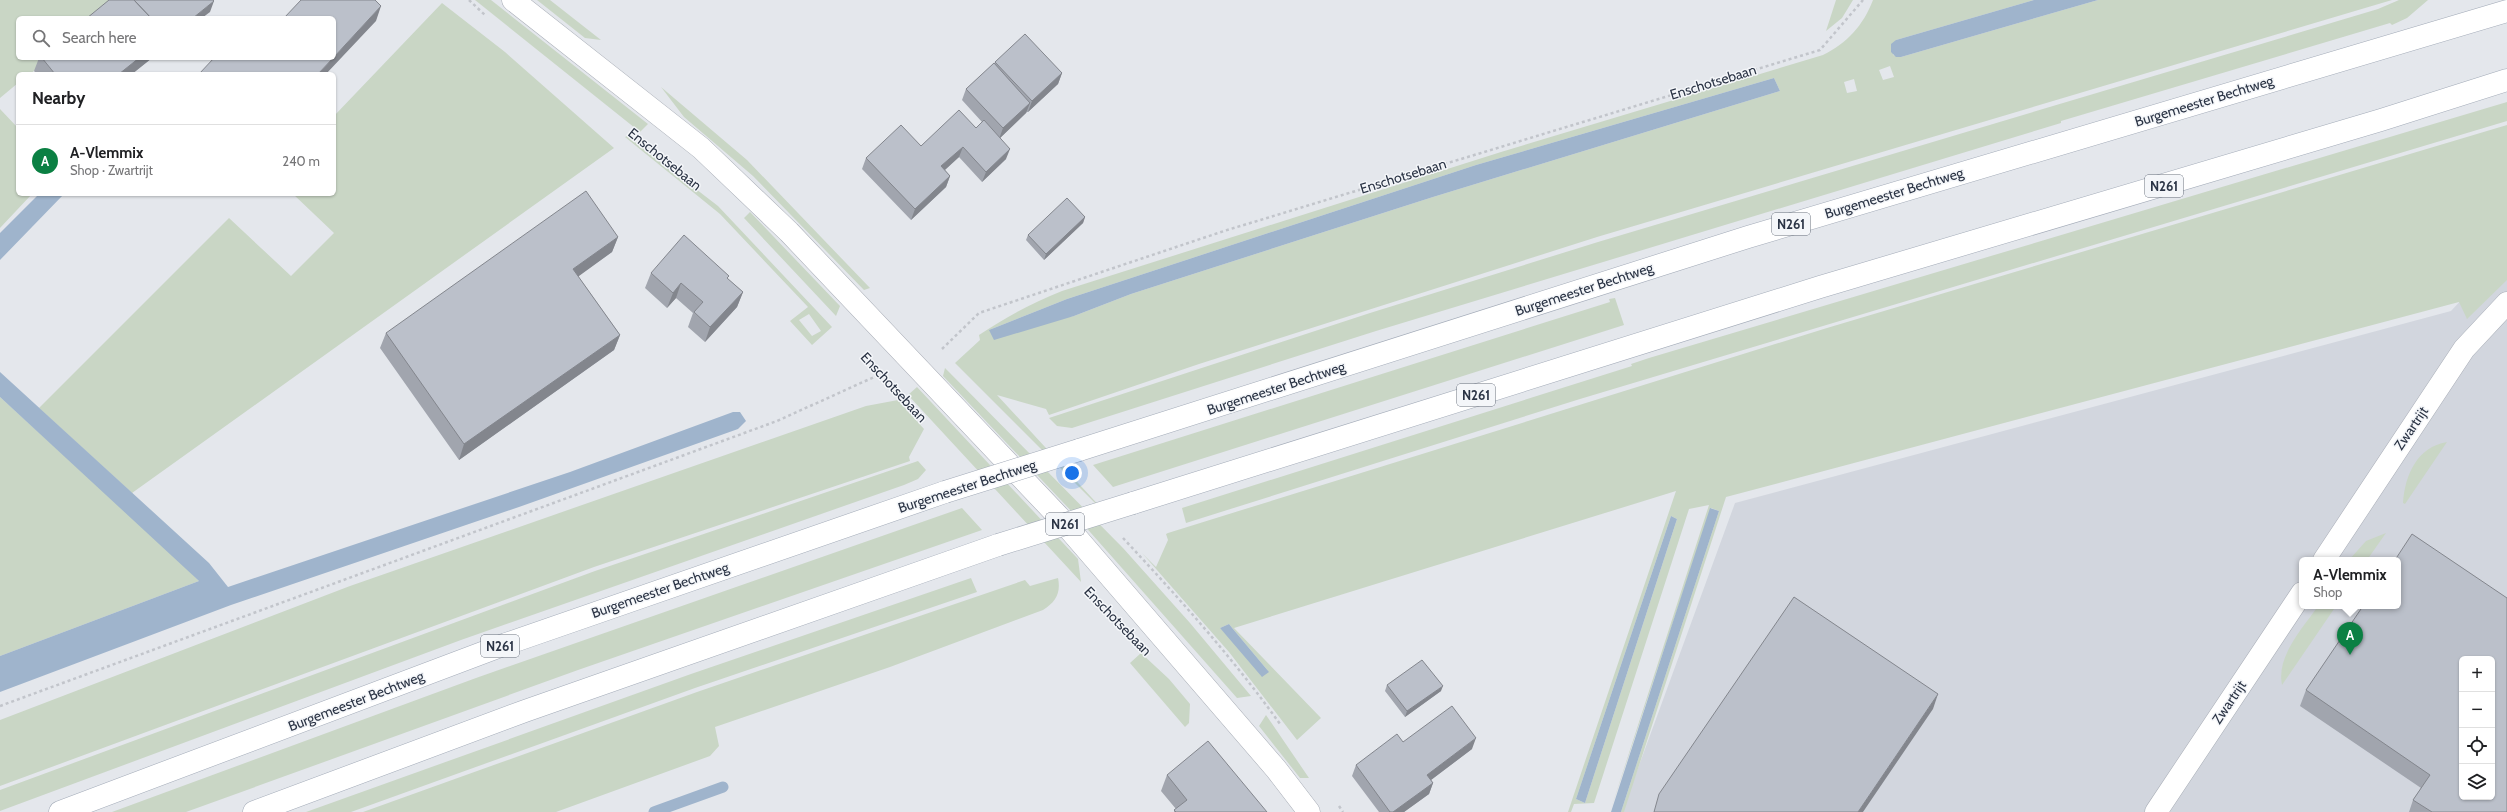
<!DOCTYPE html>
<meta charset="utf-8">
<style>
:root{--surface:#fff;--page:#f6f6f6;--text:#202124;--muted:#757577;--line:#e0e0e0;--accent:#0b8043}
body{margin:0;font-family:Cabin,sans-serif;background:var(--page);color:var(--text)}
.controls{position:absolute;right:12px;bottom:12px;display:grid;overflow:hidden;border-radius:6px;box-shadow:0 1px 3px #0004}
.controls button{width:36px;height:36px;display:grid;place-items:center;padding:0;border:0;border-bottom:1px solid var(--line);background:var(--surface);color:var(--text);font:20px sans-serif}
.you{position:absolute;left:1072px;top:473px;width:14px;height:14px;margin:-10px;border:3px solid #fff;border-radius:50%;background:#1a73e8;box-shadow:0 0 0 6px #1a73e833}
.badge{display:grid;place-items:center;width:26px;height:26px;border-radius:50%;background:var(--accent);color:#fff;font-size:13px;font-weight:700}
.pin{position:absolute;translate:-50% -33px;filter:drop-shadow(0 1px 2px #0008)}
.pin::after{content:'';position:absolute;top:21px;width:14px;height:12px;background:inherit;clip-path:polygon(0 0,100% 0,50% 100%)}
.popup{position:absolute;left:2299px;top:557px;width:102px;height:52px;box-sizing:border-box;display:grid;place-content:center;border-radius:6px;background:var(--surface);filter:drop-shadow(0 1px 3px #0005);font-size:13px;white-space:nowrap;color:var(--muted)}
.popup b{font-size:15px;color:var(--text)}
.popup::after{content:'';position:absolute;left:50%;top:100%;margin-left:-8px;border:8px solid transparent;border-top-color:var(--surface)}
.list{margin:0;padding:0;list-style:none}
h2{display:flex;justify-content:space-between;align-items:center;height:52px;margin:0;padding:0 16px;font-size:17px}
h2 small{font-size:13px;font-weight:400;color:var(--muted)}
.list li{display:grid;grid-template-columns:26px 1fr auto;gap:12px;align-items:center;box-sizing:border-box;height:72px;padding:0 16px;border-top:1px solid var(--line)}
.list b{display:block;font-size:15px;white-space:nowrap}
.list p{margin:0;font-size:13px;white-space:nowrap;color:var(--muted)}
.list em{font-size:13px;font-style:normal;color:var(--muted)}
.icon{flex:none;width:22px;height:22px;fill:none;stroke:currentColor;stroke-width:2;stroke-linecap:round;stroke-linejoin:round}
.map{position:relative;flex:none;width:2507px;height:812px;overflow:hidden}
.search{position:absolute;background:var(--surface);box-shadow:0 1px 3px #0004;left:16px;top:16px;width:320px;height:44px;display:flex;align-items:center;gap:10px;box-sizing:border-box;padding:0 14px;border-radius:6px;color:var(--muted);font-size:15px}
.panel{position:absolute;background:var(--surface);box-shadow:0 1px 3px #0004;left:16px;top:72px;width:320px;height:124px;border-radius:6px}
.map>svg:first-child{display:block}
.built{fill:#d2d6de;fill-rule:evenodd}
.green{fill:#c9d6c5;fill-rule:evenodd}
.water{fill:#9fb4cc}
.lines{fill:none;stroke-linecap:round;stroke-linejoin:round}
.stream{stroke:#9fb4cc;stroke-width:11}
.secondary-casing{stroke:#a9aeb7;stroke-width:23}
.primary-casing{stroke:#a3abb8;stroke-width:23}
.path{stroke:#c2c5cb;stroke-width:2.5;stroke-dasharray:3 3;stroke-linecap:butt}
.secondary{stroke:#fff;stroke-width:22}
.primary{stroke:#fff;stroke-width:22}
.primary-bridge-casing{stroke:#a3abb8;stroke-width:23;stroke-linecap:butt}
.primary-bridge{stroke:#fff;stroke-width:22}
.wall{fill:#a1a5ae}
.shaded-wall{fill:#83868d}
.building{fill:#bbc0ca;stroke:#83868d;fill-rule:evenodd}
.labels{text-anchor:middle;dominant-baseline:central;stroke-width:3;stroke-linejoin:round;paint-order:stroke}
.shield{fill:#f4f6f9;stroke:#676e7b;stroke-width:1}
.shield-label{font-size:13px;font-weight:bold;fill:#2b3445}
.street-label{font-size:14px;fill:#2b3445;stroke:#f4f6f9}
</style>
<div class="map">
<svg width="2507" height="812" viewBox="0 0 2507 812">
<rect width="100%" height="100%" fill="#e4e7ec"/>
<path class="built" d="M 2507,251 L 2507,812 L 1622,812 L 1735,503 L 2451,311 ZM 2302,560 L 2398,560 L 2398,606 L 2302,606 ZM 2462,659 L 2492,659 L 2492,797 L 2462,797 Z"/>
<path class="green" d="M 0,0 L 123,0 L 101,18 L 18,18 L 18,58 L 50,58 L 30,74 L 18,74 L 18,83 L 0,98 Z
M 475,0 L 491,0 L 648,124 L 640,132 Z
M 537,0 L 550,0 L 601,40 L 585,38 Z
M 1836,0 L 1853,0 L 1842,18 L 1826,31 Z
M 1873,0 L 2034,0 L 1896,40 L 1893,55 L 1901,57 L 2098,0 L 2392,0 L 1597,237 L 1199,364 L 1049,415 L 1046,409 L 997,395 L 1115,523 L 955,363 L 980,340 L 979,335 C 1006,317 1032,303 1062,291 L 1501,152 L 1823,55 C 1847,43 1863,26 1873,0 ZM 1890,66 L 1894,77 L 1883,80 L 1879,70 ZM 1774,78 L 1780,91 L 1433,197 L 1131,294 L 1074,316 L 989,330 L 1067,299 L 1476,165 ZM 1854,79 L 1857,91 L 1847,93 L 1844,82 Z
M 2399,0 L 2428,0 L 2407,18 L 2392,25 L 2390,23 L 2061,121 L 2061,123 L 1376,331 L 1072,428 L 1057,426 L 1049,418 L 1370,313 L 1598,242 L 2378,9 Z
M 442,3 L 505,52 L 614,148 L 132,493 L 39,408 L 229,218 L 291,276 L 334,233 L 293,194 L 334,194 L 334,116 Z
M 661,87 L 747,160 L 870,288 L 864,290 L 753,176 L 684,117 Z
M 2507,102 L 2507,121 L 1580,399 L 1186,523 L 1182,508 L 1632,366 L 1631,364 L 1649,358 Z
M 0,109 L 18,128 L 18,194 L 32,194 L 0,228 Z
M 2507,125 L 2507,280 L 2467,319 L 2459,302 L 1726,497 L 1624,812 L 1621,812 L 1719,511 L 1711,508 L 1610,812 L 1709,505 L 1689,509 L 1594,803 L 1574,804 L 1571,812 L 1568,812 L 1676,491 L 1234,628 L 1321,718 L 1297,740 L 1229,652 L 1142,553 L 1156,567 L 1168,540 L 1166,534 L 1168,533 L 1827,328 ZM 1671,516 L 1677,519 L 1585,803 L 1576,799 ZM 1229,624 L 1233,629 L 1269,672 L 1220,628 Z
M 627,136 L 718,206 L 832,327 L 812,345 L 790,321 L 808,307 L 720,214 L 625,137 ZM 809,314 L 821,331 L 812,336 L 799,320 Z
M 750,212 L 840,306 L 836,316 L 744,218 Z
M 1615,298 L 1624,325 L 1113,487 L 1093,465 L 1610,302 L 1609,299 Z
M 945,368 L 1123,548 L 1190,623 L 1251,696 L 1237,698 L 1075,515 L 943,376 Z
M 917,387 L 1078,559 L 1081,582 L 908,395 Z
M 0,397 L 173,555 L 199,581 L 0,656 Z
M 898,400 L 924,429 L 909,457 L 910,461 L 594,567 L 0,786 L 0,720 L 350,586 L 866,406 Z
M 2447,442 L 2405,504 L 2403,503 C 2405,475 2417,447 2447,442 Z
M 918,461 L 926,470 L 918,479 L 904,485 L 461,640 L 0,811 L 0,790 L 595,571 Z
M 962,508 L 982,530 L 578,670 L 186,812 L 112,812 L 476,678 Z
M 2386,533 L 2367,560 L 2349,560 L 2366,541 Z
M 971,578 L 977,592 L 695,688 L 351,812 L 306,812 L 691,674 Z
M 1058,578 C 1061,593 1056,602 1043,610 L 890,667 L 715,727 L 719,746 L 710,756 L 556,812 L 363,812 L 697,692 L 1025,580 L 1030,586 Z
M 2318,606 L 2336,606 L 2282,685 C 2276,656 2303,628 2318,606 Z
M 1141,653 L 1169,679 L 1190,704 L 1189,723 L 1185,727 L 1130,663 Z
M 1266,715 L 1309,778 L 1300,778 L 1259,726 Z"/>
<path class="water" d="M 2034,0 L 2098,0 L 1901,57 L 1896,57 L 1891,52 L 1891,44 L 1896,40 Z
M 1774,78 L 1780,91 L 1433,197 L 1131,294 L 1074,316 L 994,340 L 989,330 L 1067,299 L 1476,165 Z
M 39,194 L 64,194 L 0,260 L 0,233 Z
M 0,372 L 209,563 L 228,587 L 570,472 L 733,412 L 740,412 L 746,421 L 738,429 L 519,507 L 231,605 L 0,692 L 0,656 L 199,581 L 0,397 Z
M 1710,508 L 1719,511 L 1621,812 L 1611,812 Z
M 1671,516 L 1677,519 L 1585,803 L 1576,799 Z
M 1229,624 L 1233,629 L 1269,672 L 1262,677 L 1220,628 Z"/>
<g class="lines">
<path class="stream" d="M 654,812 L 723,787"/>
<g class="secondary-casing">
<path id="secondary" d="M 513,0 L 701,148 L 789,232 L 1058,516 L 1276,769 L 1309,812
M 2324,560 L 2464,349 L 2507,303
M 2156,812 L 2302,593"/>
</g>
<g class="primary-casing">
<path id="primary" d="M 1079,450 L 1748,237 L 2507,11
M 1133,503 L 1820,287 L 2381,120 L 2507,80
M 60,812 L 506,644 L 945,492
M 254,812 L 525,711 L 998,545"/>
</g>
<path class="path" d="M 469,0 L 486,16
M 942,349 L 979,313 L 1224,231 L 1820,50 L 1863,0
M 1123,538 C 1178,597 1233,658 1280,724
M 0,706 L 777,421 L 883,373
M 1339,806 L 1343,812"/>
<use href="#secondary" class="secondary"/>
<use href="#primary" class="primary"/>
<g class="primary-bridge-casing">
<path id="primary-bridge" d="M 945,492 L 1079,450
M 998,545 L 1133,503"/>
</g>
<use href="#primary-bridge" class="primary-bridge"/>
</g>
<path class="wall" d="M 39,58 L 152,58 L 132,74 L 37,74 L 34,71 Z
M 995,62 L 1062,73 L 1058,84 L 1028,112 L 1027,112 L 1026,113 L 1000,138 L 1006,159 L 982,182 L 959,157 L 945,170 L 950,176 L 946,187 L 911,220 L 862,169 L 866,158 L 921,146 L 976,128 L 982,122 L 962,100 L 966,89 L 994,64 Z
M 1085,217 L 1083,223 L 1044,260 L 1026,240 L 1028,235 Z
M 618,237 L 612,252 L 578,276 L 620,335 L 614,350 L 459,460 L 380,348 L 386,333 Z
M 651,273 L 728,279 L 743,292 L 737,307 L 705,342 L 688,327 L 693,313 L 676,298 L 667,308 L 645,288 Z
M 1387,685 L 1441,691 L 1405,717 L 1385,691 Z
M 2306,690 L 2507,812 L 2409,812 L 2413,800 L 2421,788 L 2300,706 Z
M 1472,749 L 1431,780 L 1433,783 L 1429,794 L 1404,812 L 1379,812 L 1352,776 L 1356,765 Z
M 1167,775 L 1267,812 L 1174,812 L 1174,810 L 1176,809 L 1161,791 Z"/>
<path class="shaded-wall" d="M 214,1 L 210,12 L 202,18 L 193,18 Z
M 381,6 L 376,21 L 326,74 L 318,74 L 333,58 L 334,58 L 334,57 Z
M 139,58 L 152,58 L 132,74 L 119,74 Z
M 1062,73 L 1058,84 L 1028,112 L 1032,101 Z
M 1030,103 L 1026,113 L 999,139 L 1003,128 Z
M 963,147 L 959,157 L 937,177 L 941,166 Z
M 1010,149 L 1006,159 L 982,182 L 986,172 Z
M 950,176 L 946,187 L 911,220 L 915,209 Z
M 1085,217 L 1083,223 L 1044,260 L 1046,254 Z
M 618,237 L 612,252 L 568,284 L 573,269 Z
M 681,283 L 676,298 L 667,308 L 673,293 Z
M 743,292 L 737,307 L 705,342 L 710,327 Z
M 620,335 L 614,350 L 459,460 L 464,444 Z
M 1443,686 L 1441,691 L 1405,717 L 1407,711 Z
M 1938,694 L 1933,709 L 1863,812 L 1858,812 Z
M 1476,738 L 1472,749 L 1423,786 L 1427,775 Z
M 1433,783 L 1429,794 L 1404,812 L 1393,812 Z"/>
<path class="building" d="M 109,0 L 134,0 L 151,18 L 87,18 Z
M 134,0 L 213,0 L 214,1 L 193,18 L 151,18 Z
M 301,0 L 375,0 L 381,6 L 334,57 L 334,18 L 284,18 Z
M 1025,34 L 1062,73 L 1032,101 L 995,62 Z
M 42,58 L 139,58 L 119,74 L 55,74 Z
M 214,58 L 333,58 L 318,74 L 199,74 Z
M 994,63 L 1030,103 L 1003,128 L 966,89 Z
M 959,110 L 976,128 L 984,120 L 1010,149 L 986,172 L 963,147 L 941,166 L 950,176 L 915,209 L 866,158 L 901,125 L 921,146 Z
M 586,191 L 618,237 L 573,269 L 620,335 L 464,444 L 386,333 Z
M 1067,198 L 1085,217 L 1046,254 L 1028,235 Z
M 684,235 L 729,276 L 727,278 L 743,292 L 710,327 L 694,312 L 703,302 L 681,283 L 673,293 L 651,273 Z
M 2412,534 L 2507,598 L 2507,812 L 2432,812 L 2413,800 L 2430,775 L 2306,690 L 2363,606 L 2398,606 L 2398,560 L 2395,560 ZM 2462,659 L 2492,659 L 2492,797 L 2462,797 Z
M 1794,597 L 1938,694 L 1858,812 L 1654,812 L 1659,794 Z
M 1422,660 L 1443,686 L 1407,711 L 1387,685 Z
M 1452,706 L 1476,738 L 1427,775 L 1433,783 L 1393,812 L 1390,812 L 1356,765 L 1397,734 L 1403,742 Z
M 1208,741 L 1267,812 L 1176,812 L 1174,810 L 1187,800 L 1167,775 Z"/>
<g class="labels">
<g class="shield">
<rect x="2145" y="175" width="38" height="22" rx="3"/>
<rect x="1772" y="213" width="38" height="22" rx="3"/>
<rect x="1457" y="384" width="38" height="22" rx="3"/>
<rect x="1046" y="513" width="38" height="22" rx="3"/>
<rect x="481" y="635" width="38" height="22" rx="3"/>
</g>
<g class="shield-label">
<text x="2164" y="186">N261</text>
<text x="1791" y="224">N261</text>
<text x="1476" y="395">N261</text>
<text x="1065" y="524">N261</text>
<text x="500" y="646">N261</text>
</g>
<g class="street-label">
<text transform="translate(1713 82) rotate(-17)">Enschotsebaan</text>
<text transform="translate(2204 101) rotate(-17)">Burgemeester Bechtweg</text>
<text transform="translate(665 159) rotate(39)">Enschotsebaan</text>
<text transform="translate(1403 176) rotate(-17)">Enschotsebaan</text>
<text transform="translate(1894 193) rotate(-17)">Burgemeester Bechtweg</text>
<text transform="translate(1584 289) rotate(-18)">Burgemeester Bechtweg</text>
<text transform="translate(894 387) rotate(47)">Enschotsebaan</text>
<text transform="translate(1276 388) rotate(-18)">Burgemeester Bechtweg</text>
<text transform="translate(2411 428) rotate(-56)">Zwartrijt</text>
<text transform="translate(967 486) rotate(-18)">Burgemeester Bechtweg</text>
<text transform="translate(660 590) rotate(-19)">Burgemeester Bechtweg</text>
<text transform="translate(1118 621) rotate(46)">Enschotsebaan</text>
<text transform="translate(356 701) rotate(-21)">Burgemeester Bechtweg</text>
<text transform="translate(2229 702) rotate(-56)">Zwartrijt</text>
</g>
</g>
</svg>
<div class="controls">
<button>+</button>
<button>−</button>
<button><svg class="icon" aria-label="locate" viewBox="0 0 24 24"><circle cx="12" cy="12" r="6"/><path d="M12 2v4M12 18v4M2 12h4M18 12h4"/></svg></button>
<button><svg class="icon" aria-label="layers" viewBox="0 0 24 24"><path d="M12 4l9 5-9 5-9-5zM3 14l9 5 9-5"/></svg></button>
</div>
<div class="you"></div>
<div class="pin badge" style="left:2350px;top:655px">A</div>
<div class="popup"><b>A-Vlemmix</b>Shop</div>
<div class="search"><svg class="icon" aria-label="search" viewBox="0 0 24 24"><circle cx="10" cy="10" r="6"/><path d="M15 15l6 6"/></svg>Search here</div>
<section class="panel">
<h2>Nearby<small></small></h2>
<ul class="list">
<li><span class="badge">A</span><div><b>A-Vlemmix</b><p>Shop · Zwartrijt</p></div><em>240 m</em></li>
</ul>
</section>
</div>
